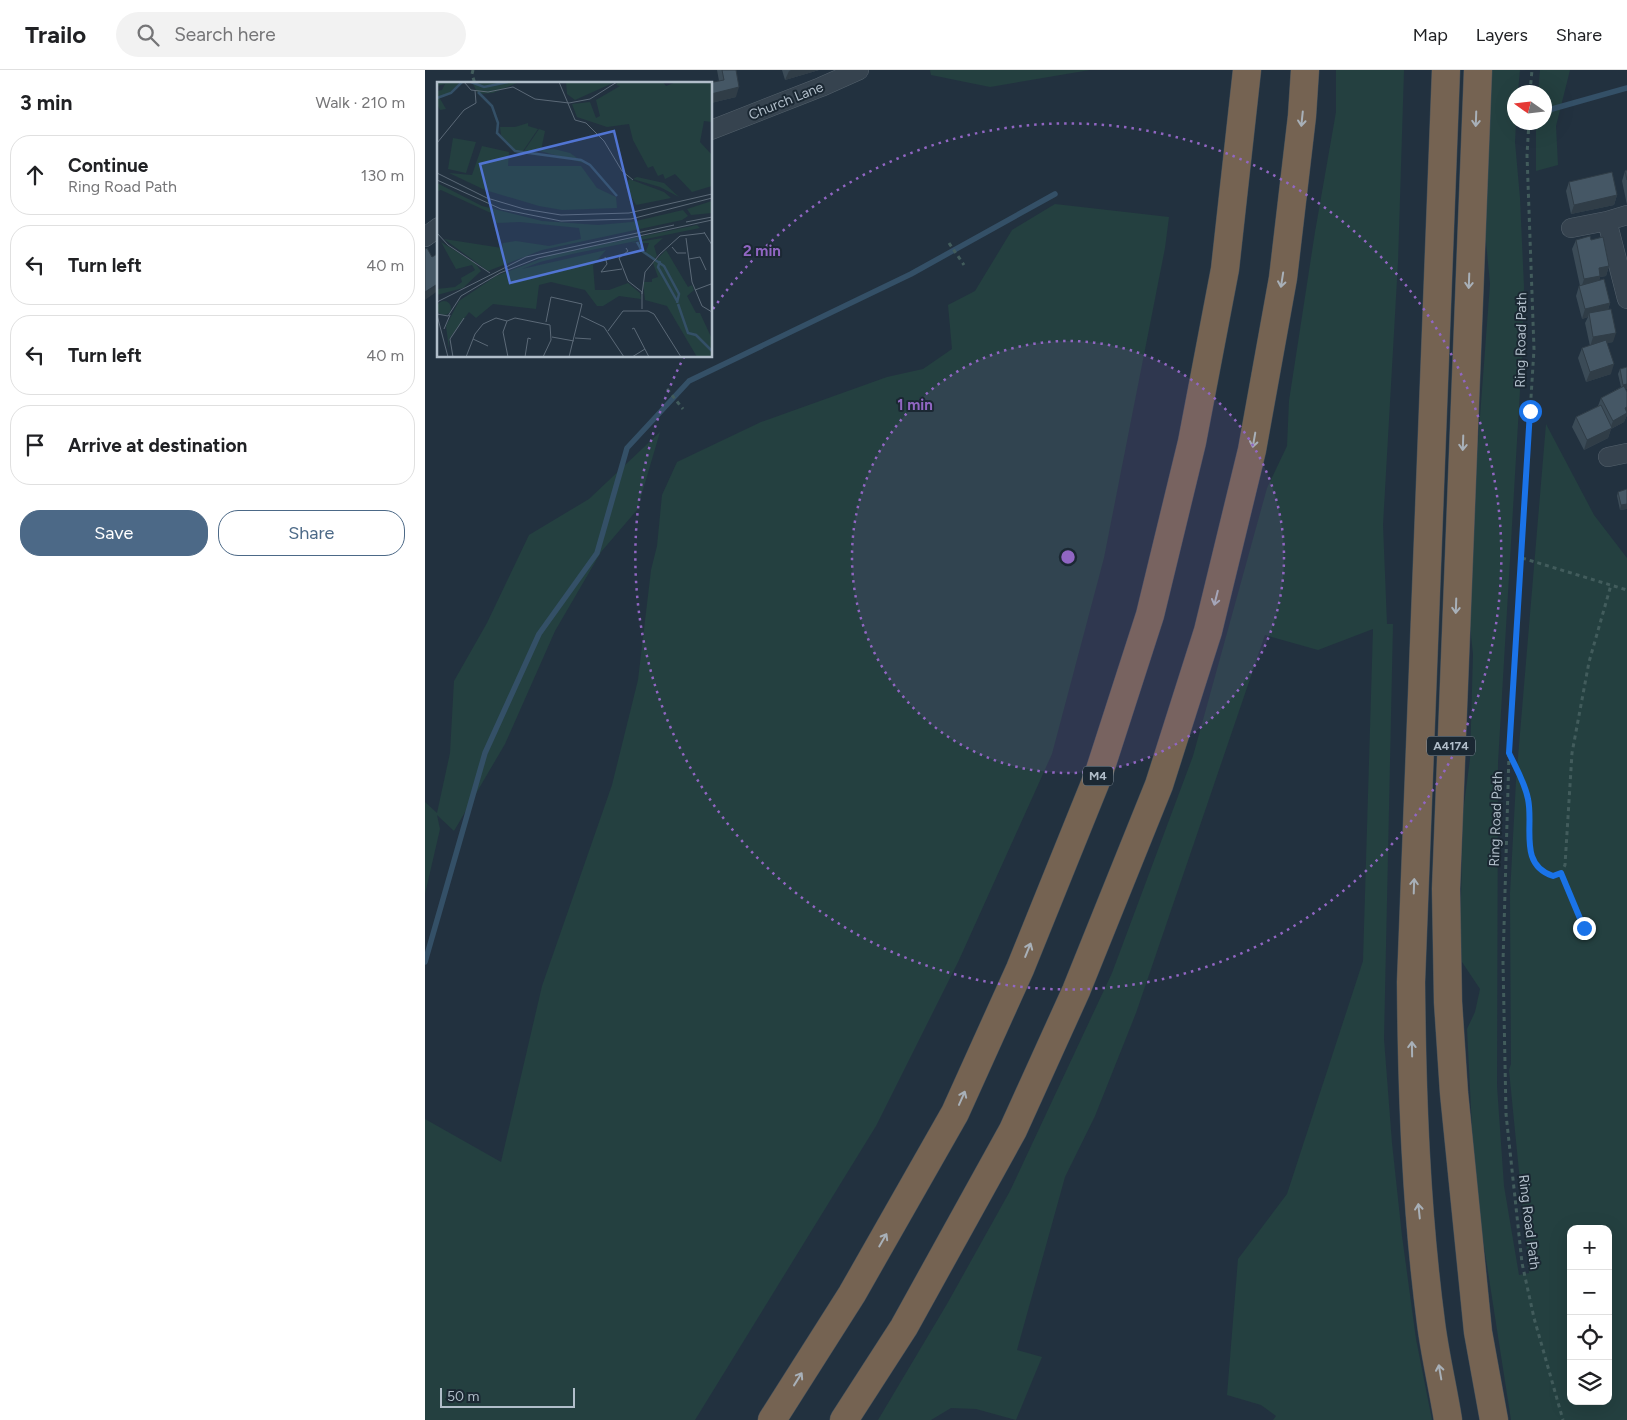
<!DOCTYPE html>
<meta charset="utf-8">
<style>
:root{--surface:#fff;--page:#f2f2f2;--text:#202124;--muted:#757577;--line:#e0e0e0;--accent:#4c6987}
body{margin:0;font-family:Figtree,sans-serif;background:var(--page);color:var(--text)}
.controls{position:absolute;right:15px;bottom:15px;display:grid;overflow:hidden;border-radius:10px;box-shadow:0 5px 20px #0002}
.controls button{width:45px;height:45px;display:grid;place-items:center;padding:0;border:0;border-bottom:1px solid var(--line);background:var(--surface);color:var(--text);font:25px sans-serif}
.compass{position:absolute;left:1082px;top:15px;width:45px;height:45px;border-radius:50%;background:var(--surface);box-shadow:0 5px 20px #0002;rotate:284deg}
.scale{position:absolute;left:15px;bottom:12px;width:135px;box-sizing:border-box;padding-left:5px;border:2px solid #b1beca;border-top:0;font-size:14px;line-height:18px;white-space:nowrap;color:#b1beca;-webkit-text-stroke:4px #1b2833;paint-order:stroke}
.stop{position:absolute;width:15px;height:15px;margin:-11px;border:4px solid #1a73e8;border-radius:50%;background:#fff}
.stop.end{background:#1a73e8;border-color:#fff;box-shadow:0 1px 5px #0008}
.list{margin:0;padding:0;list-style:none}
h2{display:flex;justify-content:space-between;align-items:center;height:65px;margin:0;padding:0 20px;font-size:21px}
h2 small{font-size:16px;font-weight:400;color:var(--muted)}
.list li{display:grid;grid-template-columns:32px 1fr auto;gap:15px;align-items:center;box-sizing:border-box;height:80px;margin:0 10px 10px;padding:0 10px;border:1px solid var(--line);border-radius:20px}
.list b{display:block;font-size:19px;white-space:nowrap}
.list p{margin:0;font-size:16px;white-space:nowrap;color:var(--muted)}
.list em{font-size:16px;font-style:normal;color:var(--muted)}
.actions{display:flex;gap:10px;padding:15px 20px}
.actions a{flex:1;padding:11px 0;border:1px solid var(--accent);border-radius:20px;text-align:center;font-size:18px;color:var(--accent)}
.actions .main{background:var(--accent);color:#fff}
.icon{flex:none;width:28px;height:28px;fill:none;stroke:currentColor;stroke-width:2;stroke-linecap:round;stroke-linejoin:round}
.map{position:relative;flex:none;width:1202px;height:1350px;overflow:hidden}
header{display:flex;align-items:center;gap:30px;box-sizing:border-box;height:70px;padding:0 25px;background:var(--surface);border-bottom:1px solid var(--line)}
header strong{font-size:24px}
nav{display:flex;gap:28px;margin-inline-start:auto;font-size:18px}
.search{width:350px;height:45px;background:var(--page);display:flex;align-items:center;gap:12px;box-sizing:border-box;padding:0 18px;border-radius:28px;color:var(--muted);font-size:19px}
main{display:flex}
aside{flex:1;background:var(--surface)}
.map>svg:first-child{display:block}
.green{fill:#244040;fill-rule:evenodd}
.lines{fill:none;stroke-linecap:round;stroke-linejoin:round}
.stream{stroke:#345067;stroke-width:5.5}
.minor-casing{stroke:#54616c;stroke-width:20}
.highway-casing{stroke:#414e59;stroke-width:29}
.path{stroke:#425c5c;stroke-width:3;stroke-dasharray:4 4;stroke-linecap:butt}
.minor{stroke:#36434f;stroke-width:19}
.highway{stroke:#756352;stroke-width:28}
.wall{fill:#3b4b57}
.shaded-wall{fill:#303d47}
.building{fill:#455765;stroke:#303d47}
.oneway{stroke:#a8b0b8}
.route{stroke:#1a73e8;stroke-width:6}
.ring{fill:none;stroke:#9166c3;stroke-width:2.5;stroke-dasharray:2.5 5}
.labels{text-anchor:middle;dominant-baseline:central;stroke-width:4;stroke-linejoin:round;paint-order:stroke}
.shield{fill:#1b2833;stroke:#84919d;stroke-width:1}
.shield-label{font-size:12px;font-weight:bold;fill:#b1beca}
.street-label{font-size:14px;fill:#b1beca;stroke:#1b2833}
.inset-river{fill:none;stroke:#345067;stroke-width:2.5}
.inset-road{fill:none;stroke:#5b6977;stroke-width:1}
.view{fill:#5175d3;fill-opacity:0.15;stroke:#5175d3;stroke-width:2.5}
.inset-edge{fill:none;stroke:#b1beca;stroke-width:2.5}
.centre{fill:#9166c3;stroke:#1b2833;stroke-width:2.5}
.ring-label{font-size:15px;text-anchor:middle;font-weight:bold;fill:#9166c3;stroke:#1b2833;stroke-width:4;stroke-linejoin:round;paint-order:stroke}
</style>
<header>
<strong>Trailo</strong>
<div class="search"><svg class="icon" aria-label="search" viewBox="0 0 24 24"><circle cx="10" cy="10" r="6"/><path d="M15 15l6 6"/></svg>Search here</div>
<nav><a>Map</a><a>Layers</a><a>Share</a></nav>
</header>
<main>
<aside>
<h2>3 min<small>Walk · 210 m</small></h2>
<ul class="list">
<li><svg class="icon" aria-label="ahead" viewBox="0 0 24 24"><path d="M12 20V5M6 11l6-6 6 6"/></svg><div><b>Continue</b><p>Ring Road Path</p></div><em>130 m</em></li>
<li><svg class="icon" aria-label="left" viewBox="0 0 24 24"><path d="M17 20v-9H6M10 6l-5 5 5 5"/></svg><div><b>Turn left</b></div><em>40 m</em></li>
<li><svg class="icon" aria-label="left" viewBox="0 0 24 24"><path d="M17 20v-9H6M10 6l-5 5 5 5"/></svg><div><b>Turn left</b></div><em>40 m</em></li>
<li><svg class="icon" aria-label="arrive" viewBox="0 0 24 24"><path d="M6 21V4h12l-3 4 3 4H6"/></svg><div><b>Arrive at destination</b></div></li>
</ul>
<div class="actions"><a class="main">Save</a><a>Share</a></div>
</aside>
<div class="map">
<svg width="1202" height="1350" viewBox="0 0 1202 1350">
<rect width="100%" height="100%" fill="#22313f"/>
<path class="green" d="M 505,0 L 665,0 L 565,17 L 506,5 Z
M 911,0 L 979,0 L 973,192 L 958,455 L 962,554 L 968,554 L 959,969 L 967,1073 L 977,1166 L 991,1269 L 1007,1350 L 848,1350 L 851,1346 L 836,1335 L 802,1325 L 813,1189 L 862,1124 L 938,891 L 948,559 L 893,580 L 840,565 L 711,943 L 670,1046 L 640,1107 L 592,1280 L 617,1287 L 591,1350 L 551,1339 L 526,1338 L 506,1350 L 453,1350 L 522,1234 L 585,1121 L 687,903 L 768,686 L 842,418 L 862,376 L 864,331 L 890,162 L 911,42 Z
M 1064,0 L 1095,0 L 1093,22 L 1090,22 L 1090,52 L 1091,53 L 1090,72 L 1095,128 L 1099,217 L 1097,286 L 1073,693 L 1072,1016 L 1079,1116 L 1094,1205 L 1104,1203 L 1084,1000 L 1086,994 L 1085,824 L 1091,711 L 1121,354 L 1169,445 L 1202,488 L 1202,1350 L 1086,1350 L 1050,1118 L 1042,959 L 1050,942 L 1055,919 L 1037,892 L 1035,869 L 1038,742 L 1045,689 L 1048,584 L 1043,538 L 1045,479 L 1065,214 L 1060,161 ZM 1146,1159 L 1183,1159 L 1183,1331 L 1146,1331 Z
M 1115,0 L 1145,0 L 1131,56 L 1133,95 L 1111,101 L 1111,53 L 1120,52 L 1120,22 L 1113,22 Z
M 630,134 L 744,147 L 740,178 L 679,488 L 627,684 L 534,890 L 451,1056 L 270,1350 L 0,1350 L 0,1049 L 76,1092 L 117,916 L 187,715 L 213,610 L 226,500 L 232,476 L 237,425 L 252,392 L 336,352 L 462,307 L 498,299 L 527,279 L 523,235 L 550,221 L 587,160 Z
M 235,362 L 212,440 L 176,482 L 130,561 L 80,674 L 29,761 L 12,745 L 15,759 L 0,824 L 0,732 L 12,743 L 25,683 L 29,611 L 62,553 L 104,465 L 164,429 Z"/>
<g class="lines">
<path class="stream" d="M 1120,41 L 1202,18
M 0,892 L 60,683 L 114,564 L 172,483 L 202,378 L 264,311 L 486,204 L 630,124"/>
<g class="minor-casing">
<path id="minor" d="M 286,60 L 396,17 L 434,0
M 1182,151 L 1202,145
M 1146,158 L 1182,151 L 1202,229
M 0,167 L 14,157
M 1183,387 L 1202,383"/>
</g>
<g class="highway-casing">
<path id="highway" d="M 1021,0 L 986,912 C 987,1026 991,1139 1006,1253 C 1010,1285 1018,1318 1023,1350
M 1053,0 L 1021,819 L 1023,932 L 1029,1023 L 1053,1262 L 1069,1350
M 347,1350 L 427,1224 L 530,1043 L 595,899 L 673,706 L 725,545 L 767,372 L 800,199 L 822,0
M 419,1350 L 479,1257 L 588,1060 L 651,921 L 734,715 L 783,561 L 827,380 L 858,208 L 877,46 L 880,0"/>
</g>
<path class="path" d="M 48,0 L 47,4 L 50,14
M 1105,22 L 1107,0
M 1104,52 L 1102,85 L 1109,279 L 1084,683 L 1078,892 L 1081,1044 L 1097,1193 L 1109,1248 L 1138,1350
M 524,173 L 539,195
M 242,319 L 258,339
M 1097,488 L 1202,520
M 1084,684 C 1092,699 1101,715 1103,731 C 1107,758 1095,796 1128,806 L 1136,803 L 1140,795 L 1147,683 L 1164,592 L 1186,515
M 1136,803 L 1159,858"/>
<use href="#minor" class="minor"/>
<use href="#highway" class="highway"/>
</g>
<path class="wall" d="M 292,0 L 311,0 L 311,27 L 286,33 L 286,14 L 294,11 Z
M 357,0 L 394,0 L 360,10 Z
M 1202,100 L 1202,135 L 1197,111 L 1200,101 Z
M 1144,112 L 1192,125 L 1189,135 L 1146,144 L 1141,121 Z
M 1151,170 L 1166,170 L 1184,196 L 1181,206 L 1175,207 L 1174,211 L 1185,233 L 1183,240 L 1188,272 L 1182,273 L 1186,304 L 1161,312 L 1153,288 L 1157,278 L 1165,276 L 1160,253 L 1163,247 L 1157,249 L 1151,226 L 1154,216 L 1155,216 L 1147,179 Z
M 1195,299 L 1200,319 L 1202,322 L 1202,345 L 1199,352 L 1186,359 L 1183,368 L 1159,380 L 1147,357 L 1151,347 L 1173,336 L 1176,328 L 1196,317 L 1193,304 Z
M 1202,419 L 1202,439 L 1195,440 L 1192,426 L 1193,422 Z"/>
<path class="shaded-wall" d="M 366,0 L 394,0 L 360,10 L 364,1 Z
M 314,17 L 311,27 L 286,33 L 286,24 Z
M 1192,125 L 1189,135 L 1146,144 L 1149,135 Z
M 1184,196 L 1181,206 L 1175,207 L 1172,216 L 1156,219 L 1159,209 L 1174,198 Z
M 14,213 L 14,220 L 0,230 L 0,222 Z
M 1185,233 L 1182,242 L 1164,243 L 1163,247 L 1157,249 L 1160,239 Z
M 1191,263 L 1188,272 L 1165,277 L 1168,267 Z
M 1189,294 L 1186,304 L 1161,312 L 1165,302 Z
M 1202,314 L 1202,319 L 1197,320 L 1198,315 Z
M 1202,337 L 1202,345 L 1199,352 L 1186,359 L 1183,368 L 1159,380 L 1162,370 L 1185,359 L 1188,351 Z
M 1202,434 L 1202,439 L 1195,440 L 1196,435 Z"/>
<path class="building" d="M 297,0 L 311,0 L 314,17 L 286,24 L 286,14 L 278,14 L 299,10 Z
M 1202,100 L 1202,110 L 1200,101 Z
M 1187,102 L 1192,125 L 1149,135 L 1144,112 Z
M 1165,166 L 1166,170 L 1178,167 L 1184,196 L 1174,198 L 1175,206 L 1159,209 L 1151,170 Z
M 2,178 L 7,187 L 14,183 L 14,213 L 0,222 L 0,179 Z
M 1179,209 L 1185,233 L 1160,239 L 1154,216 Z
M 1186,239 L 1191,263 L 1168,267 L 1164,243 Z
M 1181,270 L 1189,294 L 1165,302 L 1157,278 Z
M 1202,297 L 1202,314 L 1198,315 L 1195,299 Z
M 1199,316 L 1202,322 L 1202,337 L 1200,338 L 1202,343 L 1188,351 L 1176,328 Z
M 1176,335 L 1187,358 L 1162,370 L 1151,347 Z
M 1202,419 L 1202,434 L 1196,435 L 1193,422 Z"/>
<defs><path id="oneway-shaft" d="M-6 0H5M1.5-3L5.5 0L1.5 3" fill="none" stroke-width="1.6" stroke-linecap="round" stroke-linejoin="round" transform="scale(1.25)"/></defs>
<g class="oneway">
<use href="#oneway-shaft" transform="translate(877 49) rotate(96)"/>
<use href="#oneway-shaft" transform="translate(1051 49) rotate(92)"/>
<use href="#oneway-shaft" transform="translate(857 210) rotate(99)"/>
<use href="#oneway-shaft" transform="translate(1044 211) rotate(92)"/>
<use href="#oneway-shaft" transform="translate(829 370) rotate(100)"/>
<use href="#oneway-shaft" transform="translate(1038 373) rotate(92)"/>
<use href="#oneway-shaft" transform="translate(791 528) rotate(104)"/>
<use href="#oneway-shaft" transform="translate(1031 536) rotate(92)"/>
<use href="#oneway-shaft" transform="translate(989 816) rotate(-88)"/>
<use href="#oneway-shaft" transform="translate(603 880) rotate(-68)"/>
<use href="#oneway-shaft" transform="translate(987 979) rotate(-91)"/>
<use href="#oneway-shaft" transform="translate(537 1028) rotate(-66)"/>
<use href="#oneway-shaft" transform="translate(994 1141) rotate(-96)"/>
<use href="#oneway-shaft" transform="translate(458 1170) rotate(-60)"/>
<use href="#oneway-shaft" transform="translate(1015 1302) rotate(-100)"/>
<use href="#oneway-shaft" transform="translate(373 1309) rotate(-58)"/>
</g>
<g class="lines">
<path class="route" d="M 1105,341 L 1084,683 C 1091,698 1100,713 1103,729 C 1109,756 1093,795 1128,806 L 1136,803 L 1159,858"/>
</g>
<circle cx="643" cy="487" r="216" fill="#9166c3" fill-opacity=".12"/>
<g class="ring">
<circle cx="643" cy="487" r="216"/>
<path d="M288 239A433 433 0 1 1 259 287"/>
</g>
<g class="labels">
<g class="shield">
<rect x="1002" y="666.5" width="48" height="19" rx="4"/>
<rect x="658" y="696.5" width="30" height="19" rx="4"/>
</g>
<g class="shield-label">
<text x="1026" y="676">A4174</text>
<text x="673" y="706">M4</text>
</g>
<g class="street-label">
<text transform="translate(361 31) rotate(-22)">Church Lane</text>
<text transform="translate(1096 270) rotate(-89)">Ring Road Path</text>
<text transform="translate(1071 749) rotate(-88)">Ring Road Path</text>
<text transform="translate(1104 1152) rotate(83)">Ring Road Path</text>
</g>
</g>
<g transform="translate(12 12)">
<rect width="275" height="275" fill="#22313f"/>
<path d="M 0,0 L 23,0 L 12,11 L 2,15 L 9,27 L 3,28 L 0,22 L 0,9 L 5,8 L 8,2 L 0,4 ZM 35,0 L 82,0 L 56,11 L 41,12 ZM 129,0 L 173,1 L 178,0 L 138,18 L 130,12 ZM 181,0 L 226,0 L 229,4 L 239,0 L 275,0 L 275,40 L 267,39 L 263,60 L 275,73 L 275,104 L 255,110 L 238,92 L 228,97 L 226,92 L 221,94 L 216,84 L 211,86 L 196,58 L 192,42 L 170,45 L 140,35 L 135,22 L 153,20 L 159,36 L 163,34 L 159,18 L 183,4 L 179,3 ZM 91,41 L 91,44 L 101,47 L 86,69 L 78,68 L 64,53 L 63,45 L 78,45 ZM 102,47 L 108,49 L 104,68 L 117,67 L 133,71 L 147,81 L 103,69 L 87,69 ZM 16,56 L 39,60 L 29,91 L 11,87 ZM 45,64 L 72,70 L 71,84 L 144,84 L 160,106 L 179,115 L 180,126 L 125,128 L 102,124 L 48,108 L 12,91 L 35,93 ZM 200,95 L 227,101 L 242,115 L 223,105 L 196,97 ZM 192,97 L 227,110 L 234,116 L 199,123 L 189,105 ZM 0,101 L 45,124 L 105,139 L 161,143 L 195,140 L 246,128 L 251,134 L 245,138 L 105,168 L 51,189 L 7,157 L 65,166 L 66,161 L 79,159 L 112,164 L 144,157 L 142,146 L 83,140 L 58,141 L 56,132 L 4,108 L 1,109 L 0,128 ZM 275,119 L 275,131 L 254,133 L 250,127 ZM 260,143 L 263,146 L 135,172 L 103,180 L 85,187 L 169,168 L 156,183 L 158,208 L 172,208 L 191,201 L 203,211 L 204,217 L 182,214 L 166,224 L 160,224 L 148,208 L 114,200 L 102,203 L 99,227 L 56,222 L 39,236 L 32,230 L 12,257 L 12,267 L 9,244 L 22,219 L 59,194 L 114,173 ZM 226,156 L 217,164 L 220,174 L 217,177 L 208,172 L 212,161 L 194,161 ZM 4,160 L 38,181 L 44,189 L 26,206 L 0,213 L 0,207 L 18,205 L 25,200 L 24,196 L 38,188 L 35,183 L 19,187 ZM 229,168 L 251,205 L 255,203 L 257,208 L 250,214 L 259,231 L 263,231 L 275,257 L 275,275 L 260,275 L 230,224 L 208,218 L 206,200 L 215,200 L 215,197 L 221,195 L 216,181 ZM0 226a7 7 0 1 1 14 0a7 7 0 1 1-14 0Z" fill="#244040"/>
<path class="inset-river" d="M 34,0 L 47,5 L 71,0M 41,10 L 55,24 L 61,41 L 60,51 L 78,69 L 144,78 L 153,83 L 180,114M 0,16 L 14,11 L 25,0M 200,160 L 205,169 L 227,184 L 242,212 L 240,221M 223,179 L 221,185 L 240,219M 241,222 L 251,251 L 259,253 L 275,269"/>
<path class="inset-road" d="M 27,0 L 34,8 L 51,10 L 76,5 L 98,17 L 132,21 L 153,17 L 180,0M 122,0 L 138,38 L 149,41 L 167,59 L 185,89 L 196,98M 0,61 L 27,28 L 39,21 L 38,8M 0,91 L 50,116 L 87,127 L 124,133 L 192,131 L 275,112M 0,98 L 64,127 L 124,139 L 194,137 L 275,116M 249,140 L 275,135M 267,150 L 275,163M 0,151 L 11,163 L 53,191M 249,156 L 255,200 L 265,224 L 275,230M 235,165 L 240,171 L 249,171M 189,166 L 191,169 L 182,176 L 191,199 L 205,210 L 205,227M 168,175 L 170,182 L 164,190 L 185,187M 252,177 L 263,175 L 269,188M 258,208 L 274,202M 205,212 L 208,190 L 223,172 L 243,154 L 268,151M 0,220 L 89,175 L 237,143M 0,232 L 11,234 L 24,214 L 63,191 L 101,176 L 275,138M 0,233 L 11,275M 144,234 L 167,245 L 187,275M 109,240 L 114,215 L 145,222 L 132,275M 7,247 L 13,233M 195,247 L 197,246 L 212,275M 171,249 L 186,229 L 211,229 L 217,232 L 244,275M 115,255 L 137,259M 138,256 L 154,257M 36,257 L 51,264M 16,275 L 13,257 L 27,236M 29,275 L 38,252 L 46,242 L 59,236 L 70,239M 71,275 L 66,250 L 70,239 L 78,236 L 113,243 L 114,258 L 106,275M 88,275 L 91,256 L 94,257M 195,275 L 208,267"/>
<path class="view" d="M 177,49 L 206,168 L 73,201 L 43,82 Z"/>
<rect width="275" height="275" class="inset-edge"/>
</g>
<circle cx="643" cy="487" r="8" class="centre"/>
<g class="ring-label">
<text x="337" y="186">2 min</text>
<text x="490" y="340">1 min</text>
</g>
</svg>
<div class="controls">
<button>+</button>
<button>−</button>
<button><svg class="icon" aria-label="locate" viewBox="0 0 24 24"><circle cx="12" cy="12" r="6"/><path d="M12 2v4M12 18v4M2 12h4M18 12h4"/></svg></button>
<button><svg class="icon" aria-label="layers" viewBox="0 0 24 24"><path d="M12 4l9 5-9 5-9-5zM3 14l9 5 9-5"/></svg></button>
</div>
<svg class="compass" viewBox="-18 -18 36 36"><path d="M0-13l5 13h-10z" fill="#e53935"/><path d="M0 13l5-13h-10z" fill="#757577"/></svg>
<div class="scale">50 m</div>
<div class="stop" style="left:1105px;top:341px"></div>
<div class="stop end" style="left:1159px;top:858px"></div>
</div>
</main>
